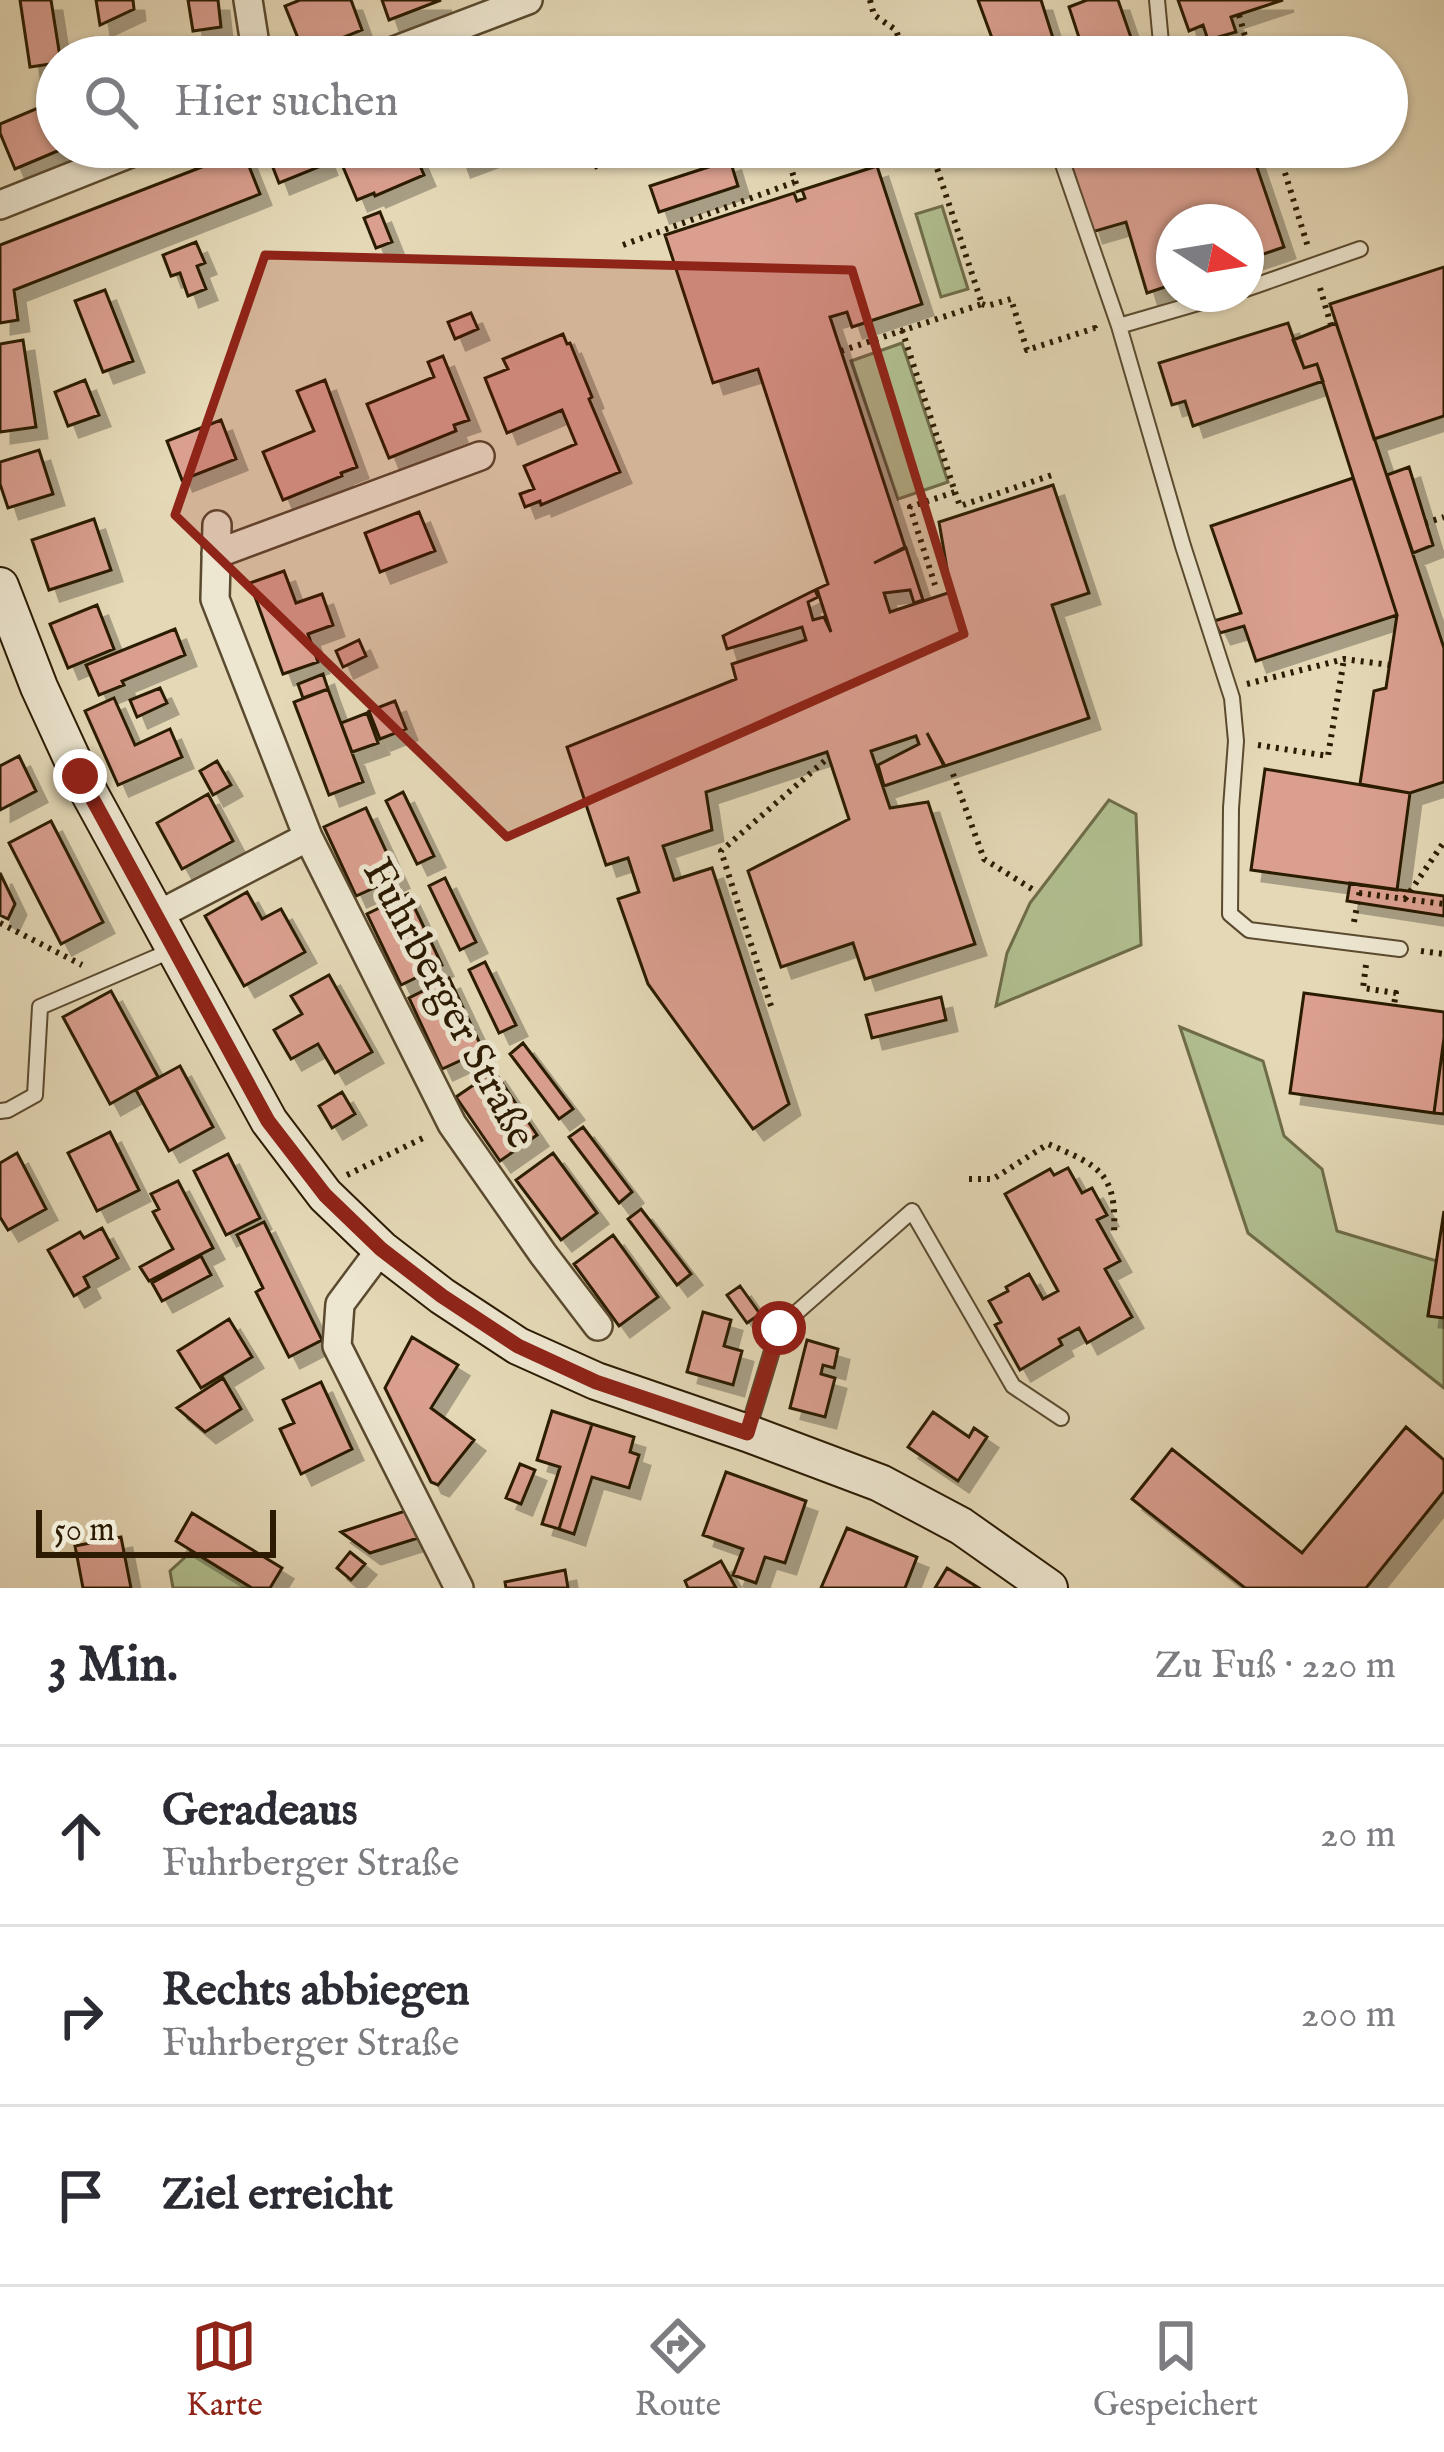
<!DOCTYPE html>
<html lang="de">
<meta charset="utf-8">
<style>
:root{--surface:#fff;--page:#f7f7f7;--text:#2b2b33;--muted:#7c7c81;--line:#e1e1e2;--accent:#8f2418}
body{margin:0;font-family:"IM FELL English",serif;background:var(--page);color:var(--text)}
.compass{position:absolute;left:1156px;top:204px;width:108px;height:108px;border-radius:50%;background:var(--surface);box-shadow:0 3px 9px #0004;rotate:102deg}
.scale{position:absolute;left:36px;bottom:30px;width:240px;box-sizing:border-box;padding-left:12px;border:6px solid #2c1b02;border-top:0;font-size:33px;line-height:42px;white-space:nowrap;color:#2c1b02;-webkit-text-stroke:9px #ede6d0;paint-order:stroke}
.stop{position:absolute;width:36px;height:36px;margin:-27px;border:9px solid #8f2418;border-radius:50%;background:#fff}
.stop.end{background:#8f2418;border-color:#fff;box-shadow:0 3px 12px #0008}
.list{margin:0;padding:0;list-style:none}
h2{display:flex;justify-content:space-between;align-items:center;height:156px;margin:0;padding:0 48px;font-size:51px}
h2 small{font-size:39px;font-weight:400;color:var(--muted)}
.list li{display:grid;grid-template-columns:78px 1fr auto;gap:36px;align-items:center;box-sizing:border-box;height:180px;padding:0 48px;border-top:3px solid var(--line)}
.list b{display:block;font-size:45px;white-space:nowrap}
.list p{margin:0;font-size:39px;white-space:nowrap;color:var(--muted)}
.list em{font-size:39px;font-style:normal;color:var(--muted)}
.icon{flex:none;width:66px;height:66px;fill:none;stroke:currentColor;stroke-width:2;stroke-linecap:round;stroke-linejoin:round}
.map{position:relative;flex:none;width:1444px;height:1588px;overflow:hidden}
.search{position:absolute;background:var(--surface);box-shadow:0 3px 9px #0004;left:36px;right:36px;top:36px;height:132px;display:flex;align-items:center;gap:30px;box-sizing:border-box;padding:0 42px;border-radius:66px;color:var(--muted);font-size:45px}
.sheet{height:696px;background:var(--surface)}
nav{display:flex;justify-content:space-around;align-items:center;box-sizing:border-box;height:168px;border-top:3px solid var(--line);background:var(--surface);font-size:33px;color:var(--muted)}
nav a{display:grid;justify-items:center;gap:6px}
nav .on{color:var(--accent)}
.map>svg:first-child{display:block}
.green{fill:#b1bf90;stroke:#6e6d49;stroke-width:3}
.building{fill:#da9f8f;stroke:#2c1b02;stroke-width:3;filter:url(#shadow)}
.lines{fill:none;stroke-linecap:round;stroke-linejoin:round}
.lane-casing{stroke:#5a4a2f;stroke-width:18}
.street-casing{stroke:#5a4a2f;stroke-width:32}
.secondary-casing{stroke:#2c1b02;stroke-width:40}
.path{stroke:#2c1b02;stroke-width:6;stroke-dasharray:3 6;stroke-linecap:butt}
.lane{stroke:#ede6d0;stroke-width:14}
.street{stroke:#ede6d0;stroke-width:27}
.secondary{stroke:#ede6d0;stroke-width:36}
.route{stroke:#8f2418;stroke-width:15}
.marked{fill:#8f2418;fill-opacity:0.2;stroke:#8f2418;stroke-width:9;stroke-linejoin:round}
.labels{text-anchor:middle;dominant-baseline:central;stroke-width:10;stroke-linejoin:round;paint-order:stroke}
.street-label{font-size:42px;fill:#2c1b02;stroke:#ede6d0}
</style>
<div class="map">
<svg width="1444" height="1588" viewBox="0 0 1444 1588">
<defs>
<filter id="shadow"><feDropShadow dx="11" dy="11" stdDeviation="0" flood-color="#0004"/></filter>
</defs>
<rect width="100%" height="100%" fill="#e4d8b6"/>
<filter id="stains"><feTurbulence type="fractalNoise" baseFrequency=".00167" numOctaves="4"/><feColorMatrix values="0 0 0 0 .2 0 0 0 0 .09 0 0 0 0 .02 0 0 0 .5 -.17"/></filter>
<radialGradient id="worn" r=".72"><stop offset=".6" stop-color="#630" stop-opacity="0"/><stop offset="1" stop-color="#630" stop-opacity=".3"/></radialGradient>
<path class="green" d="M 942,206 L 968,289 L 941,297 L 916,214 Z
M 902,343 L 948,482 L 898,499 L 851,361 Z
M 1109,800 L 1136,814 L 1141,945 L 996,1006 L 1007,953 L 1030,903 Z
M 1180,1027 L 1263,1061 L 1284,1136 L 1322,1169 L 1337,1231 L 1437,1261 L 1428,1315 L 1444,1318 L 1444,1388 L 1248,1233 Z
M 192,1551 L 252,1588 L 173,1588 L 170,1571 Z"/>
<path class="building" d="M 20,0 L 51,0 L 60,57 L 57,57 L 57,63 L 30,67 Z
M 96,0 L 133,0 L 134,9 L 100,25 Z
M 188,0 L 218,0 L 221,27 L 193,31 Z
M 300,0 L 351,0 L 362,30 L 304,53 L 285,6 Z
M 382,0 L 441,0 L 389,20 Z
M 978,0 L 1041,0 L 1059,57 L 999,57 Z
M 1087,0 L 1118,0 L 1135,49 L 1112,57 L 1106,57 L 1104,51 L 1085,56 L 1069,7 Z
M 1178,0 L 1283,0 L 1231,17 L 1236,32 L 1208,40 L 1203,25 L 1189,31 Z
M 208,38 L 216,57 L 161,57 Z
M 896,40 L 901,57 L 867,57 L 865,50 Z
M 57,100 L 57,147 L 67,147 L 15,169 L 0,133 L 0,124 Z
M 265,147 L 319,147 L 326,164 L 279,183 Z
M 350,147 L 412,147 L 424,175 L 375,196 L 374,193 L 357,200 L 338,155 L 351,149 Z
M 453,147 L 499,147 L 500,151 L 460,166 Z
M 1124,147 L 1250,147 L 1284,247 L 1246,260 L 1246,222 L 1174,222 L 1174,284 L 1147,293 L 1126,222 L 1092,232 L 1071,164 Z
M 243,151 L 260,194 L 14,290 L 18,320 L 0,323 L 0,245 Z
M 730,160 L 738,186 L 659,212 L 650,186 Z
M 877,166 L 922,304 L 852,327 L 847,312 L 830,317 L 905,547 L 874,563 L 906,548 L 923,600 L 914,603 L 910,590 L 884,593 L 890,612 L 951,592 L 939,522 L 1053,485 L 1089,593 L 1052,605 L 1089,718 L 945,766 L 927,733 L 944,766 L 884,786 L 878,765 L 919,744 L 916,736 L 871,751 L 890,808 L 928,802 L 975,944 L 865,979 L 853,943 L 781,967 L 748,871 L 849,819 L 827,752 L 706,792 L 712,830 L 663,846 L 674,880 L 712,868 L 789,1104 L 753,1129 L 648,984 L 618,899 L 639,892 L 628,858 L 606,865 L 567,747 L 736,679 L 732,664 L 806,640 L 802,627 L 727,649 L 723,636 L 815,590 L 818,597 L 808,602 L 813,620 L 824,617 L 831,632 L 817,589 L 828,584 L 758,369 L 713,383 L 665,235 L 794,193 L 797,201 L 805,198 L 802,190 Z
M 380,212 L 392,242 L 376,248 L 364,218 Z
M 196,242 L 205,263 L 197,266 L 206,289 L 188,296 L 180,273 L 171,276 L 163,255 Z
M 1444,267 L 1444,416 L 1374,439 L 1330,304 Z
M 105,290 L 133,361 L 103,372 L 75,301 Z
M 471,313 L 478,329 L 455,339 L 448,322 Z
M 1288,323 L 1304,368 L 1317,364 L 1323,381 L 1193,426 L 1185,401 L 1172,405 L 1159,363 Z
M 1336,323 L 1444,648 L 1444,782 L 1410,793 L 1360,784 L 1374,691 L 1386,688 L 1397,615 L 1317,364 L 1304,368 L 1293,340 Z
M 563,334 L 567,344 L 570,343 L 592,397 L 589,399 L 620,472 L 541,505 L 540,501 L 525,507 L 520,494 L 534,489 L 524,466 L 576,444 L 562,410 L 507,433 L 485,378 L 508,369 L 503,359 Z
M 23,340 L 36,427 L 0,432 L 0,344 Z
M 443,356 L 469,420 L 454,425 L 456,431 L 389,458 L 367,404 L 434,377 L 428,362 Z
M 85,380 L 99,415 L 68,426 L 55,392 Z
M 325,380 L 357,467 L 341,473 L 342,476 L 283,500 L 263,452 L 314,431 L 297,391 Z
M 221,420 L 236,459 L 182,480 L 167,441 Z
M 39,450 L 53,494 L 8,508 L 0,484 L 0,462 Z
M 1409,467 L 1433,545 L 1413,553 L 1387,475 Z
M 1353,478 L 1397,615 L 1256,661 L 1244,626 L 1220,633 L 1214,621 L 1241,613 L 1211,526 Z
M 419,512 L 435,551 L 380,572 L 365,533 Z
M 94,519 L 111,570 L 49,590 L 32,540 Z
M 284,571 L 296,603 L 322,594 L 333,625 L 308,634 L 318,662 L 283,674 L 250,583 Z
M 97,605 L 114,649 L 68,668 L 50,624 Z
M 175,629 L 185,655 L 122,681 L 124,685 L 99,695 L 86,665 Z
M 359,640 L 366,656 L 343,667 L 336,651 Z
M 323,674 L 328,689 L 303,698 L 298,684 Z
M 160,688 L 167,703 L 137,717 L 130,700 Z
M 328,689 L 363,782 L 329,795 L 294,702 Z
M 114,698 L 135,745 L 170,729 L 182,757 L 118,785 L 85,711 Z
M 395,701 L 406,729 L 380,739 L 369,711 Z
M 367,713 L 378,743 L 352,752 L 341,723 Z
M 19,756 L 36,791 L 0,810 L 0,766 Z
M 217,761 L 231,785 L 213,795 L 200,771 Z
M 1265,769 L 1410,793 L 1397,890 L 1251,870 Z
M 403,792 L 434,856 L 417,864 L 386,801 Z
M 208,794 L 233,841 L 182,869 L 157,823 Z
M 366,808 L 398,877 L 356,896 L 324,827 Z
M 51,821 L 103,922 L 61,944 L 9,843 Z
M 0,873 L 15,904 L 8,919 L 0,915 Z
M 445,878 L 476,942 L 460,950 L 429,886 Z
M 1350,883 L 1444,896 L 1444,916 L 1347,901 Z
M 247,892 L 262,919 L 281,909 L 305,952 L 244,986 L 205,916 Z
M 408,894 L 442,965 L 401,985 L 367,914 Z
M 485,962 L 516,1025 L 499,1033 L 469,970 Z
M 329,975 L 372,1052 L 335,1073 L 318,1044 L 291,1059 L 274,1030 L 302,1014 L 291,996 Z
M 449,978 L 483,1050 L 442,1069 L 409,998 Z
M 111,991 L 158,1077 L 110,1104 L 63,1017 Z
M 1304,993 L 1444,1012 L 1444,1038 L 1434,1113 L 1290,1093 Z
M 941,997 L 946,1020 L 872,1038 L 866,1015 Z
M 1444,1038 L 1444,1114 L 1434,1113 Z
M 523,1043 L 573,1109 L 559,1119 L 510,1054 Z
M 180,1066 L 213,1127 L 169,1151 L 136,1090 Z
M 494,1071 L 537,1135 L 500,1161 L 456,1097 Z
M 342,1092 L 355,1114 L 332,1128 L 319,1106 Z
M 583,1127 L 632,1192 L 619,1203 L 569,1137 Z
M 110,1132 L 139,1190 L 97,1211 L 68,1153 Z
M 17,1153 L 46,1209 L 8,1230 L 0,1217 L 0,1163 Z
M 553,1153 L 597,1213 L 561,1240 L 516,1180 Z
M 228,1154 L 260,1218 L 226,1235 L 194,1171 Z
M 1068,1168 L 1082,1193 L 1092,1188 L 1107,1215 L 1097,1220 L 1120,1261 L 1105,1269 L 1132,1317 L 1087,1343 L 1079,1328 L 1059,1339 L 1062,1345 L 1020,1370 L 995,1325 L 1001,1322 L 989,1301 L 1008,1291 L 1006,1287 L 1029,1274 L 1043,1299 L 1058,1291 L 1005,1194 L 1050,1169 L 1054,1175 Z
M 178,1181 L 213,1248 L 149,1281 L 140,1267 L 173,1249 L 153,1212 L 159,1209 L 151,1194 Z
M 641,1209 L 691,1274 L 677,1285 L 628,1219 Z
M 1444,1211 L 1444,1318 L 1428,1316 Z
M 264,1222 L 322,1340 L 289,1357 L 256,1292 L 263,1288 L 237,1235 Z
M 102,1228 L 118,1258 L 84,1277 L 89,1287 L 74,1296 L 48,1250 L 80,1232 L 84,1238 Z
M 613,1235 L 658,1297 L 619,1326 L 574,1264 Z
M 201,1256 L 211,1275 L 162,1301 L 152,1283 Z
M 740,1286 L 760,1314 L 747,1323 L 727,1295 Z
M 703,1312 L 731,1320 L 724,1346 L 742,1351 L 733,1385 L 687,1372 Z
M 229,1319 L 252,1357 L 201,1388 L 178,1351 Z
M 412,1337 L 458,1365 L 431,1408 L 474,1440 L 438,1485 L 431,1482 L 385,1388 Z
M 807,1340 L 838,1349 L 834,1368 L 823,1365 L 821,1374 L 835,1378 L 825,1417 L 790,1408 Z
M 223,1378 L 241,1409 L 205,1432 L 177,1408 Z
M 321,1382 L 352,1449 L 301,1474 L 280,1429 L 294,1423 L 283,1400 Z
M 552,1411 L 592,1424 L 559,1529 L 542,1524 L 560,1467 L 537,1460 Z
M 933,1412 L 969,1437 L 974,1428 L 987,1437 L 958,1481 L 908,1447 Z
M 592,1424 L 634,1437 L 630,1452 L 639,1455 L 629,1488 L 592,1477 L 574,1534 L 559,1529 Z
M 1406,1427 L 1444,1460 L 1444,1491 L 1366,1588 L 1245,1588 L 1132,1499 L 1172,1449 L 1302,1553 Z
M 520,1464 L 535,1470 L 521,1504 L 506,1498 Z
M 726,1472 L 806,1501 L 785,1563 L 765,1557 L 756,1583 L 733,1575 L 743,1549 L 703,1535 Z
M 405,1511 L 418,1538 L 370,1553 L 341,1532 Z
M 192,1513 L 282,1568 L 270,1588 L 252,1588 L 176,1541 Z
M 847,1528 L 917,1557 L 905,1588 L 821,1588 Z
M 121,1537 L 131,1588 L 83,1588 L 75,1546 Z
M 350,1552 L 365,1564 L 351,1580 L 337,1568 Z
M 721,1561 L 736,1588 L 688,1588 L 685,1581 Z
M 947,1568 L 979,1588 L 935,1588 Z
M 565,1570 L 568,1588 L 506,1588 L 505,1582 Z"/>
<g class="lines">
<g class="lane-casing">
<path id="lane" d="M 1155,57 L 1161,43 L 1157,0
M 1057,147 L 1119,326
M 1246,289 L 1360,249
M 1229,294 L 1119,326 L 1183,546 L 1232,698 L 1236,741 L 1231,808 L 1230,914 L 1249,930 L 1400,949
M 0,1111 L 8,1110 L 35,1095 L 40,1007 L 175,949
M 747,1433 L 779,1328 L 912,1211 L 1013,1386 L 1061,1418"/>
</g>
<g class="street-casing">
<path id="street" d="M 248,0 L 257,57
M 378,57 L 528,0
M 0,205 L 146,147
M 216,554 L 480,456
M 308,837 L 452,1124 L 543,1254 L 598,1326
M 156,916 L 308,837 L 215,599 L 217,525
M 381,1249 L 340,1304 L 337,1346 L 459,1588"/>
</g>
<g class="secondary-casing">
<path id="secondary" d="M 0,586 L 39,687 L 80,776 L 269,1121 L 325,1195 L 381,1249 L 442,1296 L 518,1346 L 596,1381 L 747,1433 L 880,1483 L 961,1526 L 1049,1588"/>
</g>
<path class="path" d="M 870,0 L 874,15 L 896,30 L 905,57
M 1239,15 L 1251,57
M 784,147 L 801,199
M 1277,147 L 1308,247
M 1255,162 L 1279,154
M 594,167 L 642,149
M 623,245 L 795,182
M 1320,288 L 1331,325
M 982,304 L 987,306 L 1011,299 L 1027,350 L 1095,328 L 1096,331
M 902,330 L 955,492 L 910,507 L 935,585
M 841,351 L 982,304 L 930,147
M 955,492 L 960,506 L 1055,474
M 1425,523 L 1444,517
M 1247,684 L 1344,659 L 1390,665
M 1258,745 L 1328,756 L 1344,659
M 953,774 L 984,859 L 1032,889
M 1359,893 L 1444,904
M 1405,899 L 1444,842
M 1354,922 L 1361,885
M 0,923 L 82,965
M 1421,951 L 1444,954
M 1366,965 L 1363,988 L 1396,993 L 1394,1005
M 771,1006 L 721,851 L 829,757
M 347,1175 L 427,1136
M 969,1179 L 993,1179 L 1048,1144 C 1100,1166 1117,1173 1114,1234"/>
<use href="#lane" class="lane"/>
<use href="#street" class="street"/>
<use href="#secondary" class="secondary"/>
</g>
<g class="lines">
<path class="route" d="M 80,776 L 268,1121 L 325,1195 L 381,1249 L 442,1296 L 518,1346 L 596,1382 L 747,1433 L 779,1328"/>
</g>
<path class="marked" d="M 265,255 L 852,270 L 964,634 L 507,837 L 175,515 Z"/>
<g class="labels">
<g class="street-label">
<text transform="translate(448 1004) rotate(62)">Fuhrberger Straße</text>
</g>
</g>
<rect width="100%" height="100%" filter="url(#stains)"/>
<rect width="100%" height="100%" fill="url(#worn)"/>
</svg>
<svg class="compass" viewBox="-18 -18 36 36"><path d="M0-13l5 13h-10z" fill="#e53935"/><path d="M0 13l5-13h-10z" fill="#7c7c81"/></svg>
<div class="scale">50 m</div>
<div class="stop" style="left:779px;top:1328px"></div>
<div class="stop end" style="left:80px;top:776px"></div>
<div class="search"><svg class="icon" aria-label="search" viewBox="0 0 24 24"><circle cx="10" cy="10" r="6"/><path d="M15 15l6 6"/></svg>Hier suchen</div>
</div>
<section class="sheet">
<h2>3 Min.<small>Zu Fuß · 220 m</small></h2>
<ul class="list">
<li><svg class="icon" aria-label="ahead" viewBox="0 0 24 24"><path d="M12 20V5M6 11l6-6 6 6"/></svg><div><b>Geradeaus</b><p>Fuhrberger Straße</p></div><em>20 m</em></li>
<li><svg class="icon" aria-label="right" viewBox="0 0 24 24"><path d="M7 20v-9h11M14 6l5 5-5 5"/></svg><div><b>Rechts abbiegen</b><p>Fuhrberger Straße</p></div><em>200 m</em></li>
<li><svg class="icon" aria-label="arrive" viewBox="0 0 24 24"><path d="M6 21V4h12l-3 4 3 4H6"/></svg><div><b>Ziel erreicht</b></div></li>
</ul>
</section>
<nav>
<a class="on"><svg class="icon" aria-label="map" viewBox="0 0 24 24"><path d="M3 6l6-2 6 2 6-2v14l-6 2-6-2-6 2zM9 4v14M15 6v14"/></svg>Karte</a>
<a><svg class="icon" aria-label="directions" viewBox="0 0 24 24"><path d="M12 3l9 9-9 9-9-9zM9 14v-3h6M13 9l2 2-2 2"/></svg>Route</a>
<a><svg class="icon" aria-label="saved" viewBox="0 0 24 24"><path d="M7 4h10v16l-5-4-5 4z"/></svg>Gespeichert</a>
</nav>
